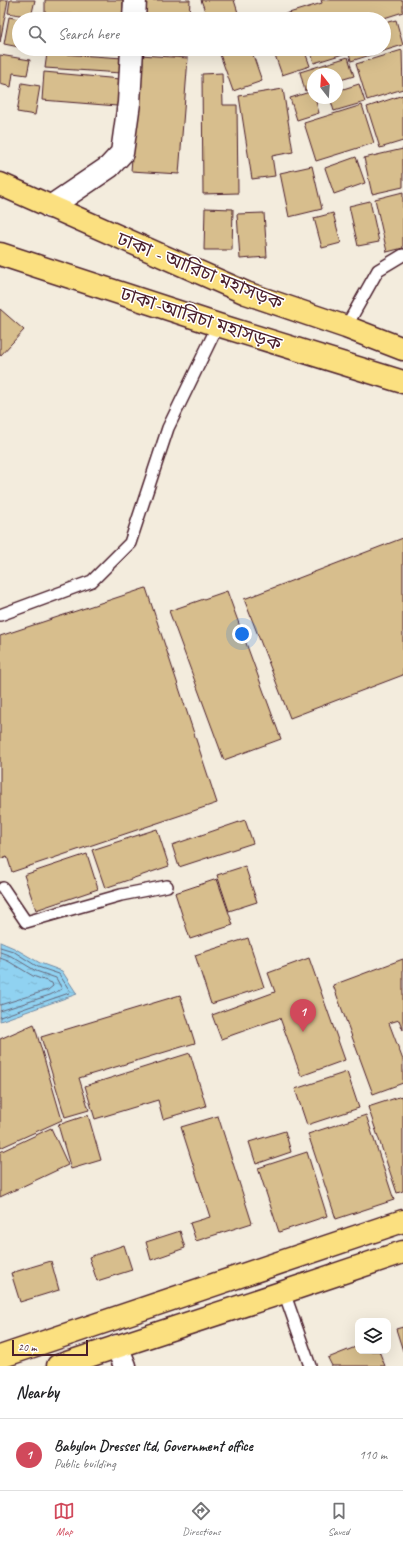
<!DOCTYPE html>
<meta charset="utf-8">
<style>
:root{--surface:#fff;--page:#f6f6f6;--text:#202124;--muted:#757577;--line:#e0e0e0;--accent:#d1495b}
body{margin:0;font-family:Caveat,"Noto Sans Bengali",sans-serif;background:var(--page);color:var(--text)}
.controls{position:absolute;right:12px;bottom:12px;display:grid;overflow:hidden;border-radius:8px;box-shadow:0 4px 16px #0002}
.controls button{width:36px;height:36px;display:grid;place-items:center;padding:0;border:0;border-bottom:1px solid var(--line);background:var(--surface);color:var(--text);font:20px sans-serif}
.compass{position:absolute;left:307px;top:68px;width:36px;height:36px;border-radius:50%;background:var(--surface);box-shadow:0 4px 16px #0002;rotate:343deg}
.scale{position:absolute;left:12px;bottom:10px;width:76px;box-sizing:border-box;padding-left:4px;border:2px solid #4a1f2b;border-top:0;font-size:11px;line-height:14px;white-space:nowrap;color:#4a1f2b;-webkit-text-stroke:3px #fff;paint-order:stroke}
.you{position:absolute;left:242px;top:634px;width:14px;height:14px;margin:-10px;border:3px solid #fff;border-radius:50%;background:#1a73e8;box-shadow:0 0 0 6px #1a73e833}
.badge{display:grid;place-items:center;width:26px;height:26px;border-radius:50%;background:var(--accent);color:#fff;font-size:13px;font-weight:700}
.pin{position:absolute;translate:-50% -33px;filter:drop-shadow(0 1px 2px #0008)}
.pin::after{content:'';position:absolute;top:21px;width:14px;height:12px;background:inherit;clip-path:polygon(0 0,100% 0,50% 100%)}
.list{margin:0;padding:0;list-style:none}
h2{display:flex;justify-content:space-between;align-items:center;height:52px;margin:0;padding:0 16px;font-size:17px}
h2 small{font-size:13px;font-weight:400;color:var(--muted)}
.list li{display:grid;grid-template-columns:26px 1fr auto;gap:12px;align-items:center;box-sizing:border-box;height:72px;padding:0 16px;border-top:1px solid var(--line)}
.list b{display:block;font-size:15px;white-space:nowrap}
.list p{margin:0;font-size:13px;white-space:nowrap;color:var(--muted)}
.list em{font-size:13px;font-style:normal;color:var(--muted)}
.icon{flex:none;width:22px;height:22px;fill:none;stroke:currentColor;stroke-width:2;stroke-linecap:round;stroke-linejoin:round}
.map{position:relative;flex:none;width:403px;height:1366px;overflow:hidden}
.search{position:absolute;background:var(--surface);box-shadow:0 4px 16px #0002;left:12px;right:12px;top:12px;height:44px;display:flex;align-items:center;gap:10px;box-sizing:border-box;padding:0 14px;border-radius:22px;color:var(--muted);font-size:15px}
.sheet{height:124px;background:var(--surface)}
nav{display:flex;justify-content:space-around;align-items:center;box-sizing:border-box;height:56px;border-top:1px solid var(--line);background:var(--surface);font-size:11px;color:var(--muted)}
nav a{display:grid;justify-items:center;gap:2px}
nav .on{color:var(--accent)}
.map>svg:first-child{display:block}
.water{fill:url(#water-ripples);stroke:#748aa2}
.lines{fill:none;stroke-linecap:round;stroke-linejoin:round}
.shore{stroke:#66677a;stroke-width:1}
.building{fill:#d7be8d;stroke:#4a1f2b}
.service-casing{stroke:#4a1f2b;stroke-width:14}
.minor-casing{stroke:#4a1f2b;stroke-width:25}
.primary-casing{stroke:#4a1f2b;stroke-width:25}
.trunk-casing{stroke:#4a1f2b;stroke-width:25}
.service{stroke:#fff;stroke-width:11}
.minor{stroke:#fff;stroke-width:22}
.primary{stroke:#fbe080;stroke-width:22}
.trunk{stroke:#fbe080;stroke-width:22}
.labels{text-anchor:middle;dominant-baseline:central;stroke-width:3;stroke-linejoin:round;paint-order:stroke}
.street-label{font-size:19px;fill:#4a1f2b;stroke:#fff}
</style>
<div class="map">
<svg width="403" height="1366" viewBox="0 0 403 1366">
<defs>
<pattern id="water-ripples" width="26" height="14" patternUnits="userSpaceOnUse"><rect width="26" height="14" fill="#90d2f1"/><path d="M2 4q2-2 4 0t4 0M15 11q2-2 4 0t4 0" fill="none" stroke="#7eb4cf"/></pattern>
</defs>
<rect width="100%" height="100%" fill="#f3ecdd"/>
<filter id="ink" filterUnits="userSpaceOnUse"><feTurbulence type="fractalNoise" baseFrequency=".025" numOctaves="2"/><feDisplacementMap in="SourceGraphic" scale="8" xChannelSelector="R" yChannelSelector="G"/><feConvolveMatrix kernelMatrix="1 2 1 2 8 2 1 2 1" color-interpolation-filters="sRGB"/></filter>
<g filter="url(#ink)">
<path class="water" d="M 0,942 L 14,948 L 40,963 L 62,971 L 77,994 L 0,1021 Z"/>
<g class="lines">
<path class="shore" d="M 0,947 L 13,951 L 38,967 L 59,974 L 70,991 L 69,993 L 0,1017
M 0,952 L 11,956 L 36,971 L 56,978 L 62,989 L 50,995 L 0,1011
M 0,958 L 8,961 L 33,976 L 52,983 L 53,986 L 48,990 L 0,1005"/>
</g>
<path class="building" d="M 0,0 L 8,0 L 0,42 Z
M 10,0 L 35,0 L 31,17 L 8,13 Z
M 45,0 L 123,0 L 123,15 L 45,14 Z
M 142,0 L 190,0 L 189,19 L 141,19 Z
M 201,0 L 234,0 L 240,19 L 208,19 Z
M 321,0 L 403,0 L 403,12 L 381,19 L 269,19 L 322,3 Z
M 9,17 L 19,19 L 19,47 L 4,44 Z
M 396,20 L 403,45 L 351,61 L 348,49 L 384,49 L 384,23 Z
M 97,49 L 122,49 L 122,53 L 97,53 Z
M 140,49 L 188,49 L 187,53 L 140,51 Z
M 218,49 L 251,49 L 262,81 L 233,91 Z
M 296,49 L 304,49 L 310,66 L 282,75 L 275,55 Z
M 310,49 L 342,49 L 343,54 L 314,63 Z
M 402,50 L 403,89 L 367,100 L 356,64 Z
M 47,53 L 123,58 L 121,73 L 45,68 Z
M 0,55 L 30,60 L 27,75 L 13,73 L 11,87 L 0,84 Z
M 140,55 L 188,58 L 179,174 L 131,171 Z
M 348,57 L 354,76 L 337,81 L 337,74 L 313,74 L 313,88 L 305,91 L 300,72 Z
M 44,72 L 120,79 L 117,106 L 42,100 Z
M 222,73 L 223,105 L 237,105 L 238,193 L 203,194 L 202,74 Z
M 22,83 L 40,86 L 35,115 L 17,112 Z
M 359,84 L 365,102 L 334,111 L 330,98 L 337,98 L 337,91 Z
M 283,89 L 293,152 L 272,156 L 275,176 L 252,179 L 239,96 Z
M 313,91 L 313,98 L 315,98 L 319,113 L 297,120 L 290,98 Z
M 403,95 L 403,141 L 380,148 L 367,107 Z
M 362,105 L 374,143 L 316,161 L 304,123 Z
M 403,149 L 403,187 L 372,194 L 364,158 Z
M 356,157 L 365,183 L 334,194 L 325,168 Z
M 312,166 L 322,209 L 289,217 L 280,173 Z
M 403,192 L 403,248 L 387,252 L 375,199 Z
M 370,201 L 379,242 L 358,246 L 349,206 Z
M 205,208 L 233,209 L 232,250 L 204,250 Z
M 264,213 L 267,257 L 240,259 L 237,214 Z
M 333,213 L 341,243 L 322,248 L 314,218 Z
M 0,309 L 24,330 L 0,356 Z
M 403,538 L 403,675 L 290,718 L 244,599 Z
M 146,588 L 217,803 L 12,872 L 7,856 L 0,859 L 0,636 Z
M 227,591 L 281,739 L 224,760 L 169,611 Z
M 245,820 L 253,843 L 179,867 L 172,845 Z
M 157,829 L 169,866 L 105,888 L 92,850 Z
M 87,854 L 98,889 L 36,910 L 24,875 Z
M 245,866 L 257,902 L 229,911 L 217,875 Z
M 217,879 L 233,925 L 190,939 L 175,893 Z
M 248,938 L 264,987 L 211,1004 L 195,955 Z
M 309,958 L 345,1060 L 301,1076 L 280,1018 L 221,1039 L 212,1015 L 275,992 L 268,973 Z
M 403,959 L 403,1030 L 399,1020 L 389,1023 L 403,1060 L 403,1083 L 373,1094 L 333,985 Z
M 180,995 L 195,1043 L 79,1078 L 89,1110 L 65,1117 L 41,1037 Z
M 34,1024 L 62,1120 L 0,1148 L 0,1039 Z
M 190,1053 L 206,1106 L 163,1119 L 158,1100 L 95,1119 L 85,1086 Z
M 347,1072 L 359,1108 L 307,1125 L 295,1089 Z
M 402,1096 L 403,1099 L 403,1191 L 397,1193 L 368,1107 Z
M 88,1115 L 101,1160 L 71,1169 L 58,1125 Z
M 366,1115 L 394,1200 L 336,1219 L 308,1134 Z
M 218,1116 L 252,1223 L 196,1241 L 190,1223 L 210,1217 L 181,1127 Z
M 51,1128 L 68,1165 L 0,1197 L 0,1152 Z
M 285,1131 L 291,1152 L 256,1164 L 249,1142 Z
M 307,1152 L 327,1216 L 279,1232 L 258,1168 Z
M 180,1231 L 185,1248 L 151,1260 L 146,1242 Z
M 124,1245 L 132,1270 L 97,1281 L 89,1257 Z
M 51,1261 L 59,1290 L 20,1302 L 11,1273 Z
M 403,1327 L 403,1351 L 396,1329 Z
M 358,1346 L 358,1351 L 379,1351 L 385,1366 L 332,1366 L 328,1358 Z"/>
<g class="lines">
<g class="service-casing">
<path id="service" d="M 346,327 L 378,270 L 403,255
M 0,615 L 92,581 L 130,543 L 168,428 L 218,325
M 3,888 L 26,922 L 121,895 L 167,886
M 284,1292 L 310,1366"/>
</g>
<g class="minor-casing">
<path id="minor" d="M 134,19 L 135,0
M 50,207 L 109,167 L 122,153 L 129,103 L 132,49
M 117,1346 L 125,1366"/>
</g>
<g class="primary-casing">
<path id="primary" d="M 0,1357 L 403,1221
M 58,1366 L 284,1292 L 403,1252"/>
</g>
<g class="trunk-casing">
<path id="trunk" d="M 0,184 L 246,293 L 346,327 L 403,349
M 0,254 L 218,325 L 403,382"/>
</g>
<use href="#service" class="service"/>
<use href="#minor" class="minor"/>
<use href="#primary" class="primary"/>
<use href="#trunk" class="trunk"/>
</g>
</g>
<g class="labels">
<g class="street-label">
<text transform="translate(200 271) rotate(22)">ঢাকা - আরিচা মহাসড়ক</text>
<text transform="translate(201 319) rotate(18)">ঢাকা-আরিচা মহাসড়ক</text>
</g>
</g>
</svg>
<div class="controls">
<button><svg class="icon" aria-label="layers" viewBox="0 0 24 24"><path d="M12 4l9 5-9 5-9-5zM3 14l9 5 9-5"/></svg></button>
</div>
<svg class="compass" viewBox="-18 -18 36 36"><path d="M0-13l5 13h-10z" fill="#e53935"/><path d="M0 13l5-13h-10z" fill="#757577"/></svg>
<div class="scale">20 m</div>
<div class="you"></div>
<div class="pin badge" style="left:303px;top:1032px">1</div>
<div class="search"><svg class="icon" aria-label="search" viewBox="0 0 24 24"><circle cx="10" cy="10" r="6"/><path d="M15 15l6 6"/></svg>Search here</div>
</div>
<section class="sheet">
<h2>Nearby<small></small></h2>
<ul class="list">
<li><span class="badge">1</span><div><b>Babylon Dresses ltd, Government office</b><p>Public building</p></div><em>110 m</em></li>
</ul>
</section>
<nav>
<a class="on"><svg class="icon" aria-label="map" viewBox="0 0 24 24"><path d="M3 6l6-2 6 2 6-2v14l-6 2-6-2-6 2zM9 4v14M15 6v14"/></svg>Map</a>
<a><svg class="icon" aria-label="directions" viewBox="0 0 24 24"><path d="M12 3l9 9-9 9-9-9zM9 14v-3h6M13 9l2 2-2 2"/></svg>Directions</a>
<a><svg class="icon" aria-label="saved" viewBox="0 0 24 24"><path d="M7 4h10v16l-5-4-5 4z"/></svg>Saved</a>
</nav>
